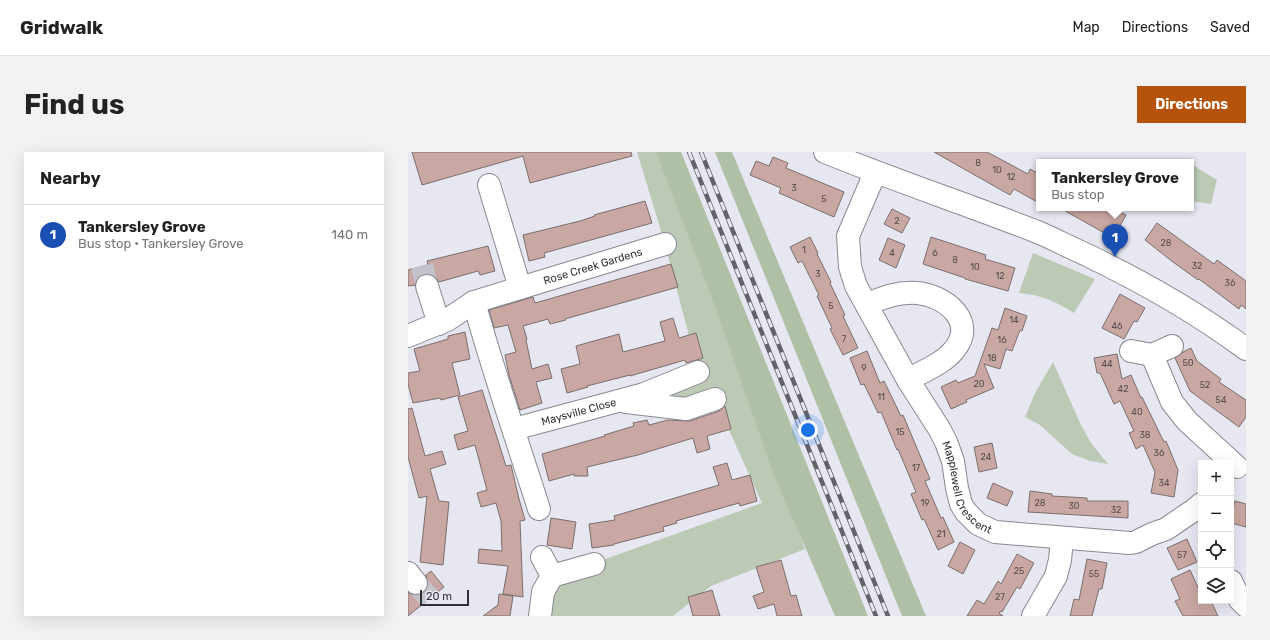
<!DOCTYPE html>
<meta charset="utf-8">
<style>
:root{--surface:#fff;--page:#f2f2f2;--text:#222;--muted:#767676;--line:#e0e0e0;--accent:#b45309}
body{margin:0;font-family:Rubik,sans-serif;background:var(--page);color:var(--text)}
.controls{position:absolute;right:12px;bottom:12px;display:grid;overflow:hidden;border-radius:0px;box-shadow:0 4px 16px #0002}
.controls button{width:36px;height:36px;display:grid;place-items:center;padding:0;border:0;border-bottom:1px solid var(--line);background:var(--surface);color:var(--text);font:20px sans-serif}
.scale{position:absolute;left:12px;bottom:10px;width:49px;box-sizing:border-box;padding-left:4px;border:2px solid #313135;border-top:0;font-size:11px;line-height:14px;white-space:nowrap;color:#313135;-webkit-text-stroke:3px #e7e7f2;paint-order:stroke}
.you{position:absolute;left:400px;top:278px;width:14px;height:14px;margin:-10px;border:3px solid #fff;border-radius:50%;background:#1a73e8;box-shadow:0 0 0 6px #1a73e833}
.badge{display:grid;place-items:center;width:26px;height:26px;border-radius:50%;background:var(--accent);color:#fff;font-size:13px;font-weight:700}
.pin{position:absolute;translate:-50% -33px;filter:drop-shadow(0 1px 2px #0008)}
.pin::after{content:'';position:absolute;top:21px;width:14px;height:12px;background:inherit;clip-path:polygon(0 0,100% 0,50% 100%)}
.popup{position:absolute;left:628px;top:7px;width:158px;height:52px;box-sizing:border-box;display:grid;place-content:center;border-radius:0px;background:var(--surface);filter:drop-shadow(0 1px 3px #0005);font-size:13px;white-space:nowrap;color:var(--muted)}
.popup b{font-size:15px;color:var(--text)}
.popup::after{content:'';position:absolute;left:50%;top:100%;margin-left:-8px;border:8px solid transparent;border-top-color:var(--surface)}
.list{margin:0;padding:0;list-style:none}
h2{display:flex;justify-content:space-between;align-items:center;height:52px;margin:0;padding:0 16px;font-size:17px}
h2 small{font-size:13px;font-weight:400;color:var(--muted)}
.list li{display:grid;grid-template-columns:26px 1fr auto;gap:12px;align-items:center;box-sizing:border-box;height:60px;padding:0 16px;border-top:1px solid var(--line)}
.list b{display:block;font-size:15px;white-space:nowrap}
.list p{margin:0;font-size:13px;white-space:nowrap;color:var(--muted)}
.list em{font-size:13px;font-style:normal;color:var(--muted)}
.icon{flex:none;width:22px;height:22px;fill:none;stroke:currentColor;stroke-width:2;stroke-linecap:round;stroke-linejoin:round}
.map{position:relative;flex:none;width:838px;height:464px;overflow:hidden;border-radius:0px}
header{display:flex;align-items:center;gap:24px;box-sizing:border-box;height:56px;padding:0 20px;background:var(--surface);border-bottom:1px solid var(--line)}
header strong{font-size:19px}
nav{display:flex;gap:22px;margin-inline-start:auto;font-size:14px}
.intro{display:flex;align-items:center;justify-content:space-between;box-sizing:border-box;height:96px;padding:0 24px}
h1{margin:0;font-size:28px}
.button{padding:10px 18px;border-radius:0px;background:var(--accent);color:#fff;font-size:14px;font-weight:700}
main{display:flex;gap:24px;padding:0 24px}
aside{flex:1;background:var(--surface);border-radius:0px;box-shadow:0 4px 16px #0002}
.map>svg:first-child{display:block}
.green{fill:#bbc9b5}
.forest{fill:#afc0a6}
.building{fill:#c9a7a2;stroke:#7a6f6d}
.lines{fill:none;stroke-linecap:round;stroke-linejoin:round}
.minor-tunnel{stroke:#c3c3cc;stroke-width:22;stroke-dasharray:22 11;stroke-linecap:butt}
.minor-casing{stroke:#888892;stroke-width:24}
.minor{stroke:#fff;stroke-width:22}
.rail-casing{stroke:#626268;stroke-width:4.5}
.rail{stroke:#e7e7f2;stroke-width:3;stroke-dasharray:9;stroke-linecap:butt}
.labels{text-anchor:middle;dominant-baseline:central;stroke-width:4;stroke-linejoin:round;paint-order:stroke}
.number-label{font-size:9px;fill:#574e50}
.street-label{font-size:11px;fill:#313135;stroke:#e7e7f2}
</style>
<header>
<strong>Gridwalk</strong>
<nav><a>Map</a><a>Directions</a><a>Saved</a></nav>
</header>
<div class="intro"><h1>Find us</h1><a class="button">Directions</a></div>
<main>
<aside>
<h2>Nearby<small></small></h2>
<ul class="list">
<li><span class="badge" style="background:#1a4fb4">1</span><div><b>Tankersley Grove</b><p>Bus stop · Tankersley Grove</p></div><em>140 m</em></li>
</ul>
</aside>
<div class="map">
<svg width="838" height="464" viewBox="0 0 838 464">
<rect width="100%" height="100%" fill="#e7e7f2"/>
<path class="green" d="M 229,0 L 255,0 L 397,397 L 303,434 L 265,464 L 139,464 L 144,424 L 175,415 L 354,351 L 307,247 L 211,249 L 290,219 L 257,92 Z
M 783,12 L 809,28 L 803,52 L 783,49 Z
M 625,101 L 687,127 L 666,161 C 647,149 633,143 611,141 Z
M 645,210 L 673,273 L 683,291 L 700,312 L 682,309 L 664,302 L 632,273 L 617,265 L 627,241 Z"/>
<path class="forest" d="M 248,0 L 273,0 L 460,464 L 427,464 L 365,321 L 306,151 Z
M 307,0 L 324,0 L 518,464 L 494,464 Z"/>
<path class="building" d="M 4,0 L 223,0 L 224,4 L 122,31 L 115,4 L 14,33 Z
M 526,0 L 579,0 L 620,22 L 622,17 L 631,22 L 631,51 L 606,37 L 602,43 Z
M 365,5 L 380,11 L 378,16 L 436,40 L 426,65 L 371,41 L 373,36 L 342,23 L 348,9 L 361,14 Z
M 237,49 L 244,71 L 136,101 L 137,105 L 121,109 L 115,83 L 172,69 L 187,64 L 186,63 Z
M 652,56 L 704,56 L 718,63 L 707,83 L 702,80 L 700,83 Z
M 484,57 L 502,66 L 494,81 L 476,72 Z
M 749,71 L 806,112 L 809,108 L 838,129 L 838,157 L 833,153 L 831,157 L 791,127 L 790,128 L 765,110 L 737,88 Z
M 402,85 L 410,101 L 409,102 L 423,130 L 422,131 L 437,163 L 435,164 L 450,196 L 435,203 L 422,177 L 424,176 L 409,144 L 411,143 L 394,109 L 390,111 L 382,95 Z
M 523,85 L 578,103 L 577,107 L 607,116 L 600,139 L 557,127 L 557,126 L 515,112 Z
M 480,86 L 497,93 L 488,116 L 471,108 Z
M 80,94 L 87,119 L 72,123 L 70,119 L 31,130 L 27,125 L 22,122 L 16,122 L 10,126 L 7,133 L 0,134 L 0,118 L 20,113 L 19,109 Z
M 263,112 L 270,135 L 157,167 L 158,168 L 142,172 L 140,167 L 115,174 L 119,187 L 118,188 L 124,217 L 140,212 L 144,226 L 128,230 L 134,251 L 112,258 L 101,223 L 97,203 L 108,200 L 100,173 L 86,176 L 81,158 L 125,145 L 127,151 Z
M 712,142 L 737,156 L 729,170 L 726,169 L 716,187 L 694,176 Z
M 597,156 L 619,164 L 614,179 L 612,178 L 604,199 L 598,197 L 592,217 L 576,212 L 586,236 L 558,248 L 559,250 L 543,257 L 533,235 L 548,228 L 550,231 L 567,224 L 584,176 L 590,178 Z
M 265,166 L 271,186 L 288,181 L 295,206 L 278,211 L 277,208 L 222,224 L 222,223 L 179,234 L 180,235 L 159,241 L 153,217 L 172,212 L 168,194 L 211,182 L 215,200 L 257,189 L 252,170 Z
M 57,180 L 62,207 L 44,211 L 52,243 L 33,248 L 32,246 L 5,251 L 0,232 L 0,221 L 12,219 L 6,197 L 40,187 L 40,184 Z
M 783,196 L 789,209 L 813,227 L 811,230 L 838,248 L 838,265 L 831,275 L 782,239 L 767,206 L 775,200 Z
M 459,199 L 472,231 L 476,229 L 493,264 L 495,263 L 522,327 L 517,329 L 533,366 L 535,365 L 546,390 L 530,398 L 516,367 L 514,368 L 503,342 L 508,340 L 490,297 L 489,298 L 473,260 L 470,261 L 456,232 L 453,233 L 442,206 Z
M 709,202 L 714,227 L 723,223 L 733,246 L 734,245 L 756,290 L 758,289 L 770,318 L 766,345 L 743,341 L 747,320 L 735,293 L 728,297 L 721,281 L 726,279 L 712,249 L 706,252 L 692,221 L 689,221 L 686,206 Z
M 74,238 L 98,314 L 103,313 L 111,347 L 117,368 L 112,369 L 115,445 L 95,442 L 100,414 L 70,411 L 71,397 L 94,399 L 93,369 L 88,351 L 73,355 L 69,341 L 79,338 L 67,293 L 50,298 L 46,283 L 60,279 L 50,245 Z
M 317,254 L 323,277 L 299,284 L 302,297 L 289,301 L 285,286 L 230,303 L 179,315 L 180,324 L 166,324 L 166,322 L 141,329 L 134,302 L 197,284 L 196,283 L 226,274 L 225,271 L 239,268 L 241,273 L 260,268 L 282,269 L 311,259 Z
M 4,256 L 17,304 L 34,299 L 38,312 L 22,317 L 31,349 L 41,350 L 35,413 L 12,410 L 19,344 L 11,346 L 0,305 L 0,257 Z
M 584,291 L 589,316 L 571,320 L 566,295 Z
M 319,311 L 324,328 L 342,323 L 349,349 L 332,354 L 331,351 L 268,369 L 269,371 L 255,375 L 256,379 L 206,392 L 206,393 L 184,396 L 181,372 L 207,368 L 206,364 L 311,333 L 305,315 Z
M 585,331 L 605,340 L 599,354 L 579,346 Z
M 622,339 L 644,342 L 644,344 L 679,346 L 679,349 L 720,349 L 720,366 L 620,360 Z
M 827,349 L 838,352 L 838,375 L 823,371 L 823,365 Z
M 143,366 L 168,370 L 164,397 L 139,393 Z
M 779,387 L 789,410 L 770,418 L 759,396 Z
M 552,390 L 567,398 L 555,422 L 540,414 Z
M 609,402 L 626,411 L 612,437 L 609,435 L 594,460 L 593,459 L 591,461 L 595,464 L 559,464 L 569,448 L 576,452 L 590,429 L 593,432 Z
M 679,407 L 699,411 L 694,437 L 691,437 L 684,464 L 662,464 L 666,447 L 671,448 Z
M 373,408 L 383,444 L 388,443 L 394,464 L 369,464 L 366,452 L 350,457 L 345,444 L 356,440 L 348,415 Z
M 782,418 L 793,442 L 793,449 L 803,449 L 810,464 L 775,464 L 767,449 L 772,447 L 763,427 Z
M 23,419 L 36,435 L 0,464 L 0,440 L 4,443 L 9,443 L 16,440 L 20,435 L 20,430 L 18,423 Z
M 304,438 L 312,464 L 285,464 L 280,445 Z
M 91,442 L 105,444 L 102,464 L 75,464 L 90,453 Z"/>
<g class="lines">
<path class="minor-tunnel" d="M 14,114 L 19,134
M 8,431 L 22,447"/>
<g class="minor-casing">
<g id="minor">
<path d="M 417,0 C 488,29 561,53 632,81 C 648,88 663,96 679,103 C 735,130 788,160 838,197"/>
<path id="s1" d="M 467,21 L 440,84 L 442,115 L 448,134 L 500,228 L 532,278 L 538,290 L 545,309 L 549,336 L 553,352 L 558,360 L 570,372 L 587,380 L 722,391 L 728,390 L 744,382 L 758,377 L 786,358 L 793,352"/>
<path d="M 19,134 L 31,172"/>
<path id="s2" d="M 112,136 L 257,92"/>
<path d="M 66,150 C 85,219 109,288 131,357"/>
<path d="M 459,153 C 474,145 492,140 509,141 C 537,143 570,170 546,198 C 535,212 515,219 500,228"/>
<path d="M 0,184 L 39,168 L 66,150 L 112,136 L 81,33"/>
<path d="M 723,199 L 744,203 L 764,194"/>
<path d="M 744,203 L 764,250 L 779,269 L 829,315"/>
<path d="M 218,250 L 278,257 L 307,247"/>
<path id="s3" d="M 106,277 L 236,242 L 290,220"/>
<path d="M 0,421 L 8,431"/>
<path d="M 144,424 L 186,412"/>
<path d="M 823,429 L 832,448 L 838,454"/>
<path d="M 132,464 L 135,440 L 144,424 L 134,405"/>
<path d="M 625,464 L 648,424 L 652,408 L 654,387"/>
</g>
</g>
<use href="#minor" class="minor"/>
<g class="rail-casing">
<path id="rail" d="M 281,0 L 468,464
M 293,0 L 480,464"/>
</g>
<use href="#rail" class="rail"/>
</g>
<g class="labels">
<g class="number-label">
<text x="570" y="11">8</text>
<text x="589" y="18">10</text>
<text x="603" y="25">12</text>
<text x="386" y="36">3</text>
<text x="416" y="47">5</text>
<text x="489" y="69">2</text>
<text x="758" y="91">28</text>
<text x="396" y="98">1</text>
<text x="484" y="101">4</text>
<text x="527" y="101">6</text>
<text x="547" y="108">8</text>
<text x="789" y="114">32</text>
<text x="567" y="115">10</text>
<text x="410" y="122">3</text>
<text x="592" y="124">12</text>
<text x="822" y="131">36</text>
<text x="423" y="154">5</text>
<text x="606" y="168">14</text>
<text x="709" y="174">46</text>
<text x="436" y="187">7</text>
<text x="594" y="188">16</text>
<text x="584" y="206">18</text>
<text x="780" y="211">50</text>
<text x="699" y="212">44</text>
<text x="456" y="216">9</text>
<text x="571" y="232">20</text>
<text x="797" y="233">52</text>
<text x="715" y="237">42</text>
<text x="473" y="245">11</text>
<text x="813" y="248">54</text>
<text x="729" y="260">40</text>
<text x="492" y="280">15</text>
<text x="737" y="283">38</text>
<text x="751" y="301">36</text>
<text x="578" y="305">24</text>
<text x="508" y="316">17</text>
<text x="756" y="331">34</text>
<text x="517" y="351">19</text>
<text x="632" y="351">28</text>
<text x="666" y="354">30</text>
<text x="708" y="358">32</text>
<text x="533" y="382">21</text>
<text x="774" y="403">57</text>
<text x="611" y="419">25</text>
<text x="686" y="422">55</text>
<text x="592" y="445">27</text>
</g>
<g class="street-label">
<text stroke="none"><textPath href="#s2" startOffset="76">Rose Creek Gardens</textPath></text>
<text stroke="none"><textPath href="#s3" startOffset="67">Maysville Close</textPath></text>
<text stroke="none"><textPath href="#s1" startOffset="352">Mapplewell Crescent</textPath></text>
</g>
</g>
</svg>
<div class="controls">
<button>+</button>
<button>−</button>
<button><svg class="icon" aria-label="locate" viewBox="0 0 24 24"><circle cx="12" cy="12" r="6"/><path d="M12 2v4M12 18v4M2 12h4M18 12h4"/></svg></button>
<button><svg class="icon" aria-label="layers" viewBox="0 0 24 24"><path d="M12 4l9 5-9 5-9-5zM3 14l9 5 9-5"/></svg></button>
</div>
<div class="scale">20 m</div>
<div class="you"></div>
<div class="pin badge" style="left:707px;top:105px;background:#1a4fb4">1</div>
<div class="popup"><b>Tankersley Grove</b>Bus stop</div>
</div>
</main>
